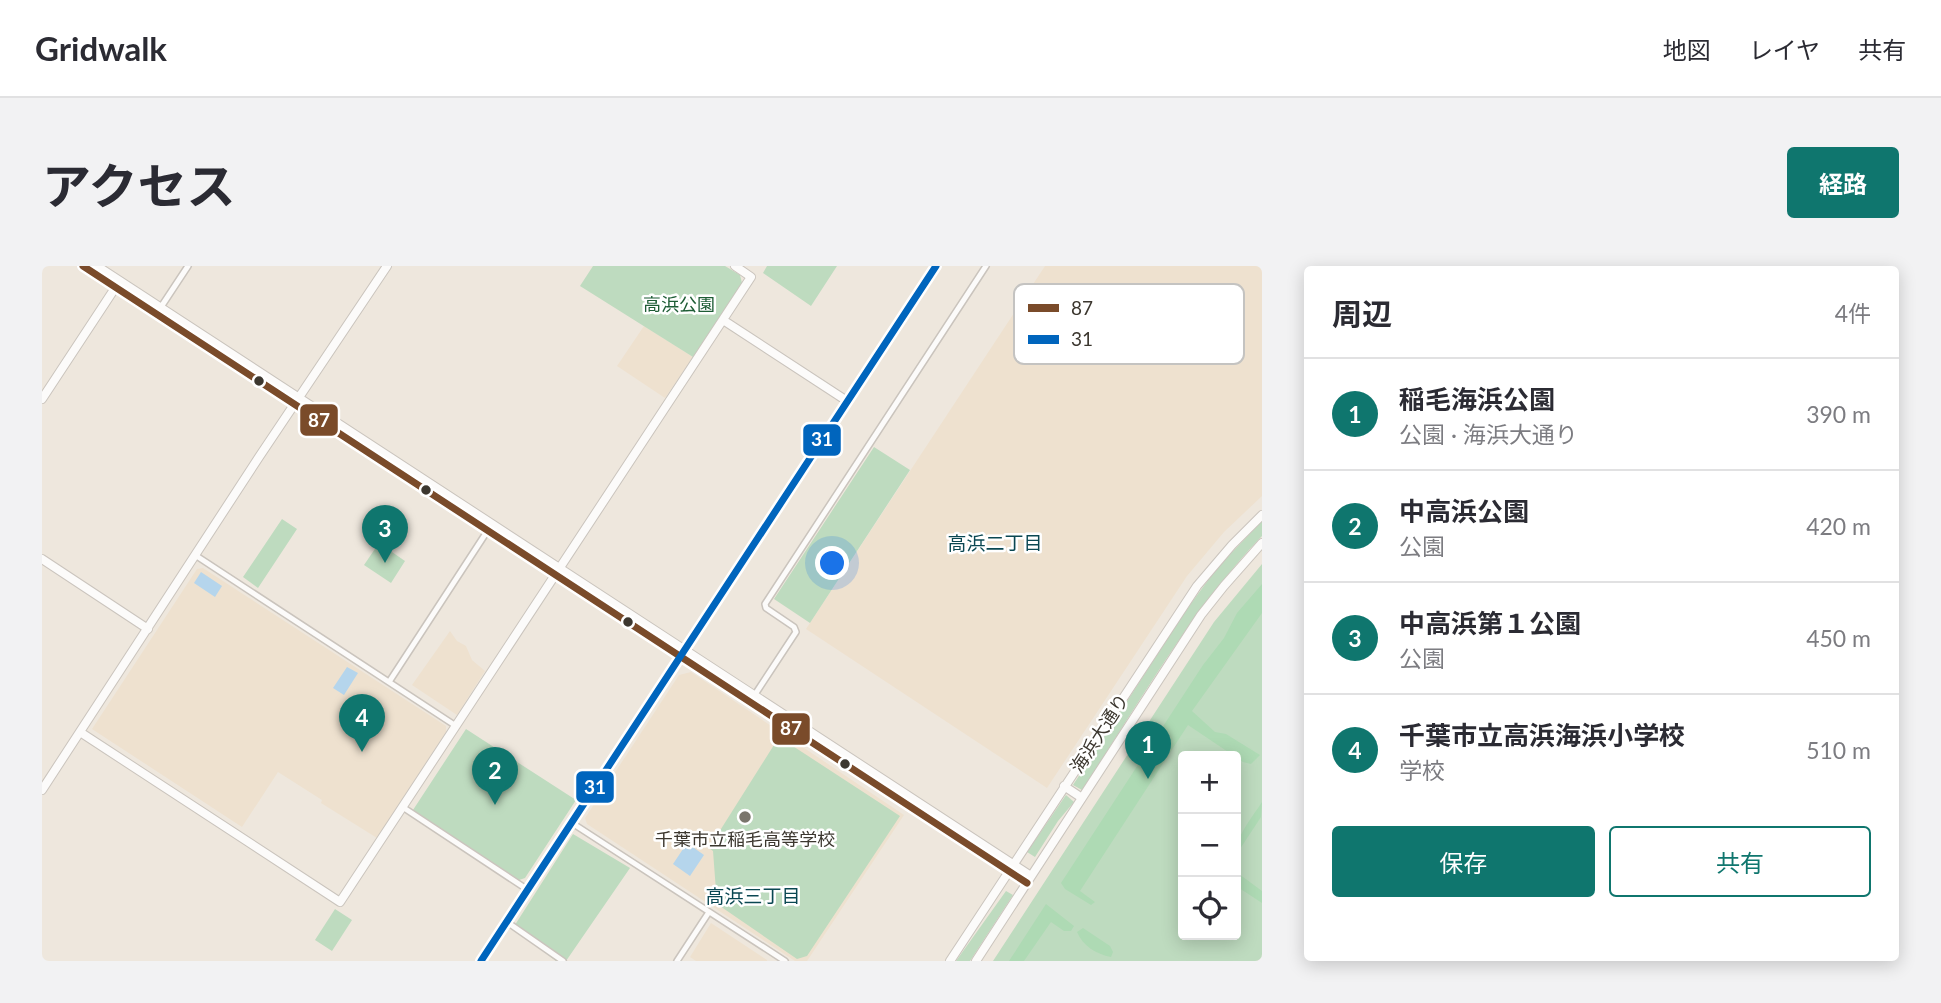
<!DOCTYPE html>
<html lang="ja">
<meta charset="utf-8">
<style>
:root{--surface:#fff;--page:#f2f2f3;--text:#2b2b33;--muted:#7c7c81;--line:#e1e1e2;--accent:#0f766e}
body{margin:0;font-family:Lato,"Noto Sans JP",sans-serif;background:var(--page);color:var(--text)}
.controls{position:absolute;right:21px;bottom:21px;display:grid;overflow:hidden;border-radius:7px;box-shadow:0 4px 18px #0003}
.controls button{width:63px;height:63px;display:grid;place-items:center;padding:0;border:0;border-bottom:2px solid var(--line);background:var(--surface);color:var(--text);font:35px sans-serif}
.you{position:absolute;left:791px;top:298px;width:24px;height:24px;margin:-18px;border:5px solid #fff;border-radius:50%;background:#1a73e8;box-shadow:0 0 0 10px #1a73e833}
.badge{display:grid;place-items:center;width:46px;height:46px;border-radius:50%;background:var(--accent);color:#fff;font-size:23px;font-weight:700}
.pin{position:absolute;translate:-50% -58px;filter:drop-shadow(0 2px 4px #0008)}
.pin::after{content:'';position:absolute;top:37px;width:24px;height:21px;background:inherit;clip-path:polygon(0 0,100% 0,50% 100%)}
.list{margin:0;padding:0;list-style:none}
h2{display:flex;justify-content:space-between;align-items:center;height:91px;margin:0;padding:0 28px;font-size:30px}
h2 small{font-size:23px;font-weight:400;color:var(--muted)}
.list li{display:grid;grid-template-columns:46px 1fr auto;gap:21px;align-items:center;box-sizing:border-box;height:112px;padding:0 28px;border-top:2px solid var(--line)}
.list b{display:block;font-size:26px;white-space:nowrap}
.list p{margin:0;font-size:23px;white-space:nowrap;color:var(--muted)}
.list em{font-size:23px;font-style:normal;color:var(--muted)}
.actions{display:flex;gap:14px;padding:21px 28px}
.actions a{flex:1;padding:16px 0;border:2px solid var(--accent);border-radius:7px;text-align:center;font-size:24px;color:var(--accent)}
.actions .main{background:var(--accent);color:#fff}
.icon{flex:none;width:38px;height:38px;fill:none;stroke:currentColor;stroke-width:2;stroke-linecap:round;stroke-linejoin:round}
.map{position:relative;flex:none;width:1220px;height:695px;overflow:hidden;border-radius:7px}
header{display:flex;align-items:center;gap:42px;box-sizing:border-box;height:98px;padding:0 35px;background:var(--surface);border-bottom:2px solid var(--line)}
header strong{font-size:33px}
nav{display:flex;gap:38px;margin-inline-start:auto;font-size:24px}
.intro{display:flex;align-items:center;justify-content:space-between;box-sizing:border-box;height:168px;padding:0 42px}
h1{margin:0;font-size:49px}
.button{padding:18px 32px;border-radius:7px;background:var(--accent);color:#fff;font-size:24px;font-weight:700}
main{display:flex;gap:42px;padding:0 42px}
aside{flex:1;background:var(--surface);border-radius:7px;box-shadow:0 4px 18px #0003}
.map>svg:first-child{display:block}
.built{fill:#eee1cf}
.green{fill:#bedbbf;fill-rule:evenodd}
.forest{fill:#aedab4}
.water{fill:#b5d5ec}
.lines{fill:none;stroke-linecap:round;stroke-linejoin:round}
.street-casing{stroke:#cac4bd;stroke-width:8}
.secondary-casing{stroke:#cac4bd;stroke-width:10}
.street{stroke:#fcfbfa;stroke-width:5}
.secondary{stroke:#fcfbfa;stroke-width:8}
.bus-1-casing{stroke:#fff;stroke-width:12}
.bus-2-casing{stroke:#fff;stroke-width:12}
.bus-1{stroke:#7a4b2a;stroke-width:7}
.bus-2{stroke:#0065bd;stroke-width:7}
.bus-dot{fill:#3c372f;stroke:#fff;stroke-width:2.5}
.poi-dot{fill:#7a756c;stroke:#fff;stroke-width:2.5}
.labels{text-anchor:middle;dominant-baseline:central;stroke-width:5;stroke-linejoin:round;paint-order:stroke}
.park-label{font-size:18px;fill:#1d5c34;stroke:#fff}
.street-label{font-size:18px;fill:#3c372f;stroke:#fff}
.poi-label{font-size:18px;fill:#3c372f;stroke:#fff}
.neighbourhood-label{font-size:19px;fill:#0a4752;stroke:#fff}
.key{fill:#fff;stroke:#c4c3c1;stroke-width:2}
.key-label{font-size:19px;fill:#3c372f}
.line-badge{stroke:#fff;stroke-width:2.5}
.badge-label{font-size:19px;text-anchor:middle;font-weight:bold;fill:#fff}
</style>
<header>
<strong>Gridwalk</strong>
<nav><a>地図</a><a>レイヤ</a><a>共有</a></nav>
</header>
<div class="intro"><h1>アクセス</h1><a class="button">経路</a></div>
<main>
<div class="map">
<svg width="1220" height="695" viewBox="0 0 1220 695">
<rect width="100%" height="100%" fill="#eee7dd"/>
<path class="built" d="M 1003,0 L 1220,0 L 1220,230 L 1182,266 L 1145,310 L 1005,522 L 764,363 Z
M 602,60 L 651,91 L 623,132 L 575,100 Z
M 161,302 L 404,460 L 404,466 L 335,572 L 279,537 L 280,534 L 236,506 L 200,561 L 50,463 L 155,303 Z
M 408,365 L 415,375 L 424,380 L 430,394 L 443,405 L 415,449 L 370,419 Z
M 649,406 L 862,549 L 765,695 L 753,695 L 545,558 L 543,552 L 637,409 Z
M 669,657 L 725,694 L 725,695 L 654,695 L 648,691 Z"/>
<path class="green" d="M 551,0 L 683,0 L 698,9 L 700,17 L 651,91 L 538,20 Z
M 725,0 L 795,0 L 769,40 L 721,7 Z
M 832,181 L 868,204 L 768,357 L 732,333 Z
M 240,253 L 255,263 L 216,322 L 201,311 Z
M 1220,255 L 1220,270 C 1148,345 1097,438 1040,524 L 1031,519 L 1142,347 L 1175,302 Z
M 337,277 L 363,295 L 349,317 L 322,299 Z
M 1220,298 L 1220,695 L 951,695 L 1172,356 ZM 1141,490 L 1194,490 L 1194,669 L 1141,669 Z
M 424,463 L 534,534 L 483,612 L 477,614 L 371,544 Z
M 737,471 L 858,550 L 765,690 L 755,693 L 675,638 L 671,585 L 667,582 Z
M 1024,529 L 1032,536 L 1016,555 L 993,591 L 985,586 Z
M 531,568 L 588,602 L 524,695 L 514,695 L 471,662 Z
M 964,625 L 971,629 L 928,695 L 914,695 Z
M 293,643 L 310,654 L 290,685 L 273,674 Z"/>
<path class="forest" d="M 1220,318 L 1220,347 L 1150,445 L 1173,466 L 1184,468 L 1218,489 L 1209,498 L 1201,496 L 1146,459 L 1038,625 L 1053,636 L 1049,639 L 1023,623 L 1019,617 L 1161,399 L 1182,372 L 1195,347 Z
M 1220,536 L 1219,551 L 1194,589 C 1194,570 1209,553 1220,536 Z
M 1197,608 L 1220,625 L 1220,637 L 1194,620 L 1194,611 Z
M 1004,638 L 1032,660 L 1029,665 L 1022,665 L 1009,656 L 982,695 L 967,695 Z
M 1041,662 L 1068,680 L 1071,686 L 1069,691 C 1054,688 1041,680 1035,666 Z"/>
<path class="water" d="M 159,306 L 180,320 L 173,331 L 152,317 Z
M 305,401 L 316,407 L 302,429 L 291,422 Z
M 645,577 L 662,589 L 648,610 L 631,598 Z"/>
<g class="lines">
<g class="street-casing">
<path id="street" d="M 117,44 L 146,0
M 153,289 L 414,460
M 347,416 L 446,264
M 712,430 L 754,366 L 752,361 L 724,342 L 723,338 L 944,0
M 362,542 L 486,624
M 530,557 L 743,695
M 465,656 L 521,695
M 635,695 L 667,646"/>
</g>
<g class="secondary-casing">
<path id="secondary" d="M 41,0 L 985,617
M 55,0 L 989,610
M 681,54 L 805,135
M 0,133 L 75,19
M 0,293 L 106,363
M 38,466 L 298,636 L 709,11 L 693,0
M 1022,520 L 1040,532
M 0,524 L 217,191 L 345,0
M 439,695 L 894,0
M 908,695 L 1155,320 L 1190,279 L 1220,249
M 934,695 L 1159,349 L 1182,320 L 1220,277"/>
</g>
<use href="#street" class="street"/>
<use href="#secondary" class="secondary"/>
<g class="bus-1-casing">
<path id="bus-1" d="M 41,0 L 985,617"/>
</g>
<g class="bus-2-casing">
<path id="bus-2" d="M 439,695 L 894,0"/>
</g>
<use href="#bus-1" class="bus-1"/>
<use href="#bus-2" class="bus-2"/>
</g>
<g class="bus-dot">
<circle cx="217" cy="115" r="6"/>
<circle cx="384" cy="224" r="6"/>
<circle cx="586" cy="356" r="6"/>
<circle cx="803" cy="498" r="6"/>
</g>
<circle class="poi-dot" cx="703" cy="551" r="7"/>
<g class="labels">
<g class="park-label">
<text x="637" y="38">高浜公園</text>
</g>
<g class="street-label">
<text transform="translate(1057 467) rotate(-57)">海浜大通り</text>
</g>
<g class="poi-label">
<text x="703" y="573">千葉市立稲毛高等学校</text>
</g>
<g class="neighbourhood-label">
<text x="953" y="276">高浜二丁目</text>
<text x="711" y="629">高浜三丁目</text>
</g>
</g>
<rect x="972" y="18" width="230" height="80" rx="10" class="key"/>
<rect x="986" y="38" width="31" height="8" fill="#7a4b2a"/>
<rect x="986" y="69" width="31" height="9" fill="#0065bd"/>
<g class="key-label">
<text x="1029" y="49">87</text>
<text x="1029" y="80">31</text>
</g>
<g class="line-badge">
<rect x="257" y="137" width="40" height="34" rx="7" fill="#7a4b2a"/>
<rect x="760" y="157" width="40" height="34" rx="7" fill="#0065bd"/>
<rect x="729" y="446" width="40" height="34" rx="7" fill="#7a4b2a"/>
<rect x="533" y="504" width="40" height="34" rx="7" fill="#0065bd"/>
</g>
<g class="badge-label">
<text x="277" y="161">87</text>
<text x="780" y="180">31</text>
<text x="749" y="469">87</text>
<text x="553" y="528">31</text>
</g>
</svg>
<div class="controls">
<button>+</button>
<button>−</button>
<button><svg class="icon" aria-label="locate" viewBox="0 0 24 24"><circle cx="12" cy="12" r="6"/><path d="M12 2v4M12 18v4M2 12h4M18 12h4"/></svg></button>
</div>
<div class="you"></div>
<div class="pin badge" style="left:1106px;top:513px">1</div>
<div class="pin badge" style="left:453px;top:539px">2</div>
<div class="pin badge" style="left:343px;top:297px">3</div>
<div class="pin badge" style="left:320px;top:486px">4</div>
</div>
<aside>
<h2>周辺<small>4件</small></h2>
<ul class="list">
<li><span class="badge">1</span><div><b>稲毛海浜公園</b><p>公園 · 海浜大通り</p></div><em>390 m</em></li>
<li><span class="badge">2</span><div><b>中高浜公園</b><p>公園</p></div><em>420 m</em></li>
<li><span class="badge">3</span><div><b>中高浜第１公園</b><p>公園</p></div><em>450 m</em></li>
<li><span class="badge">4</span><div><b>千葉市立高浜海浜小学校</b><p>学校</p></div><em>510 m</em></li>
</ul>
<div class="actions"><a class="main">保存</a><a>共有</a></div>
</aside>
</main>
